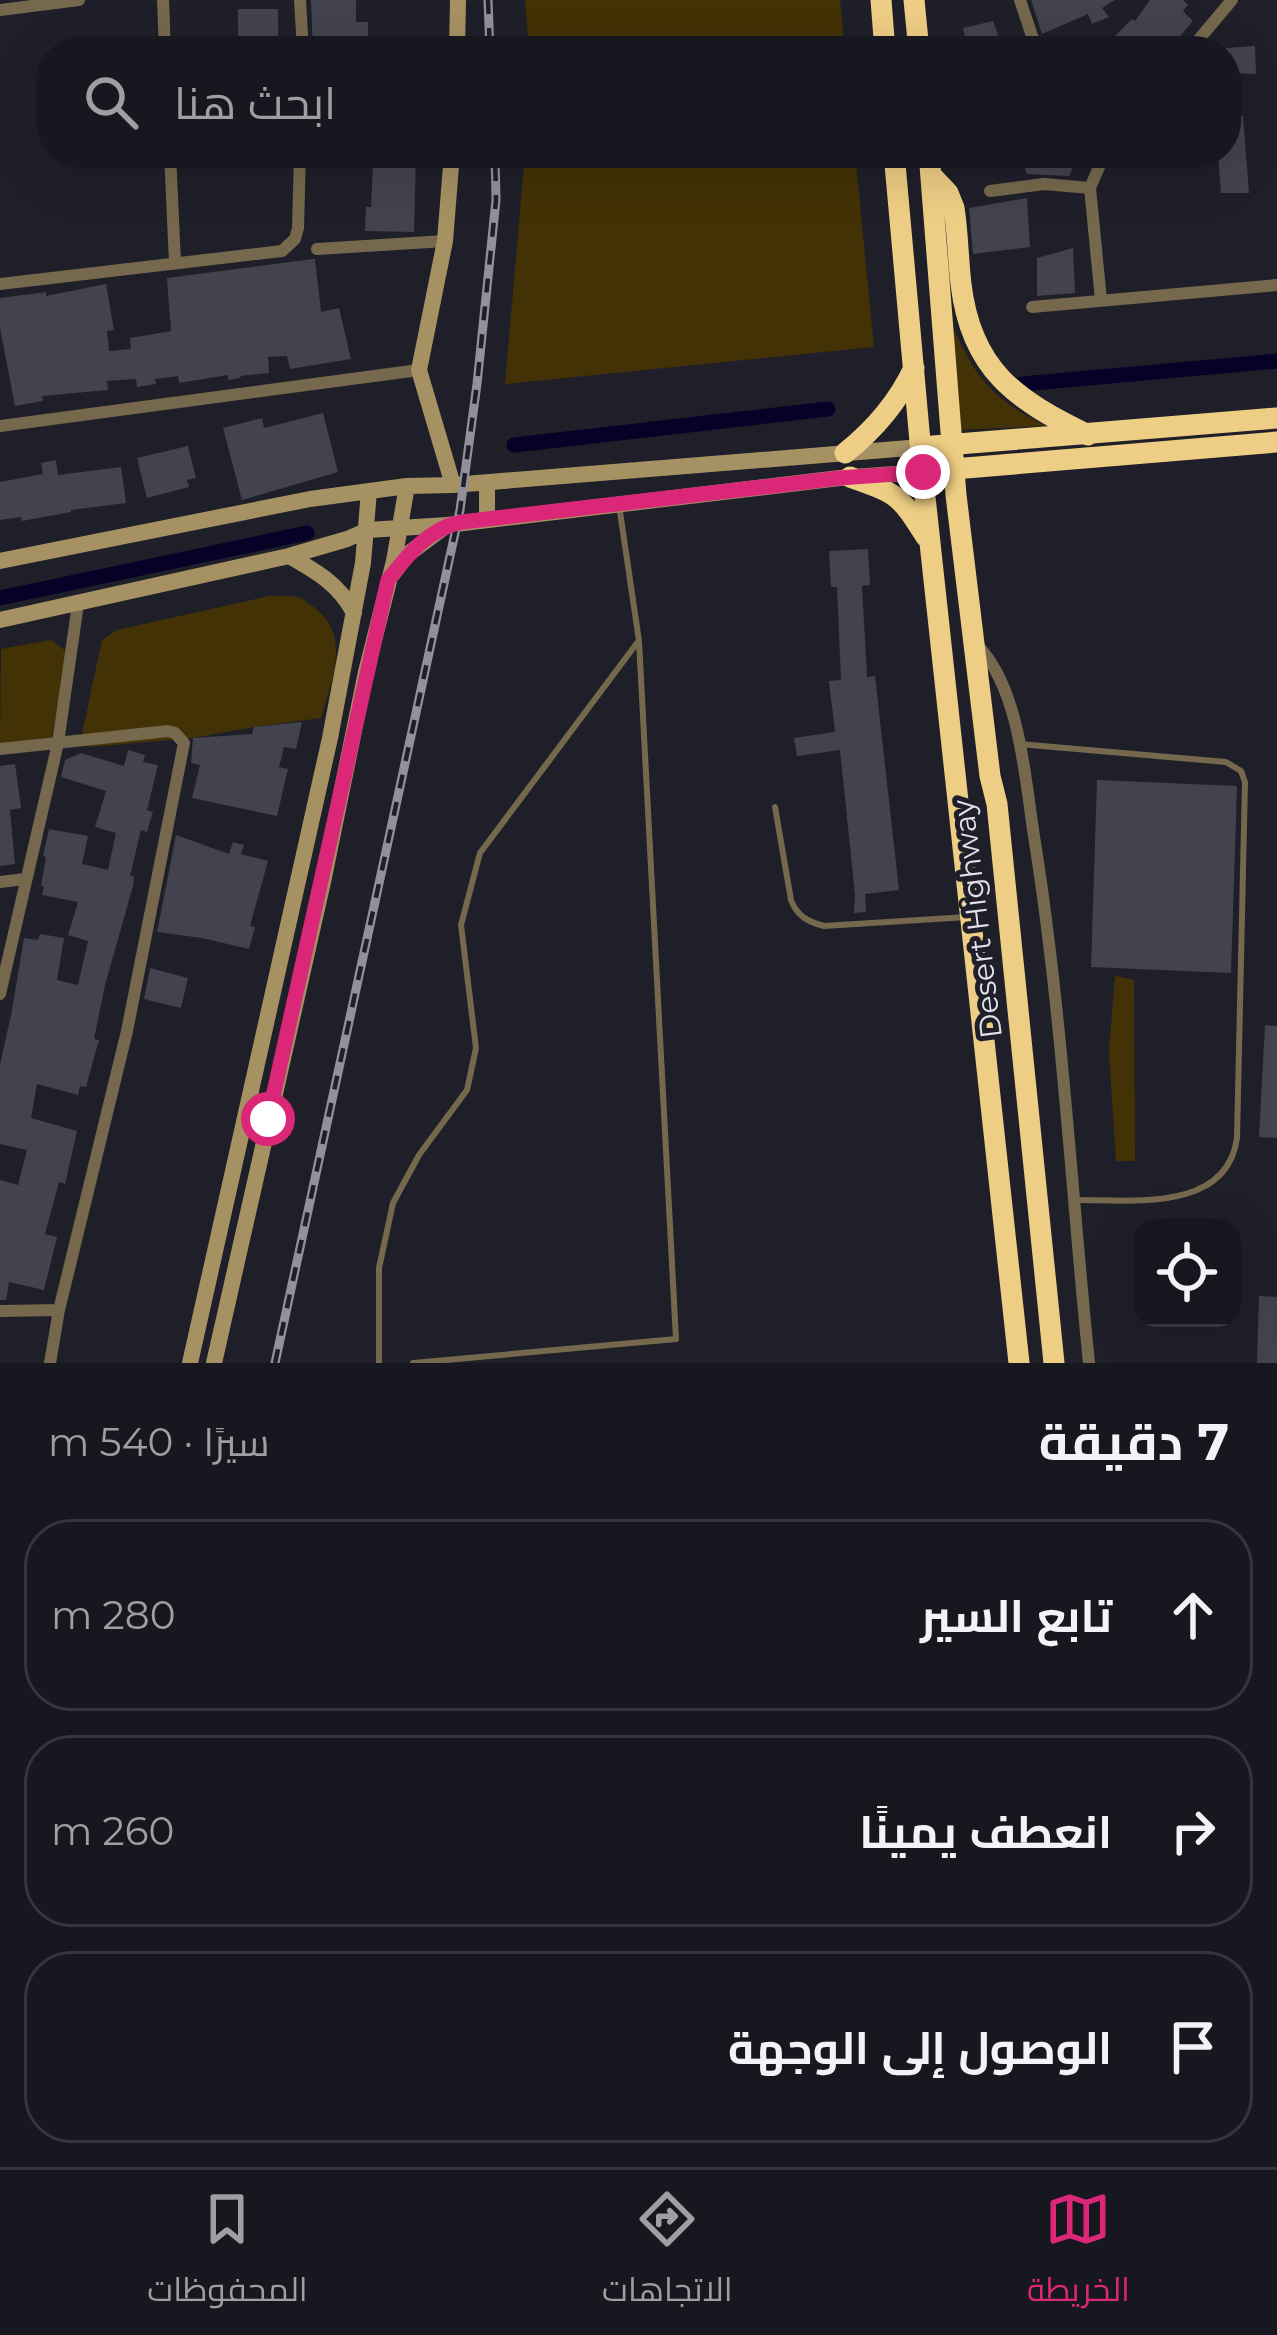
<!DOCTYPE html>
<html lang="ar">
<meta charset="utf-8">
<style>
:root{--surface:#16171f;--page:#1f2028;--text:#f1f3f6;--muted:#9e9fa4;--line:#35363d;--accent:#db2777}
body{margin:0;font-family:Montserrat,Cairo,sans-serif;background:var(--page);color:var(--text);direction:rtl}
.controls{position:absolute;right:36px;bottom:36px;display:grid;overflow:hidden;border-radius:24px;box-shadow:0 12px 48px #0002}
.controls button{width:108px;height:108px;display:grid;place-items:center;padding:0;border:0;border-bottom:3px solid var(--line);background:var(--surface);color:var(--text);font:60px sans-serif}
.stop{position:absolute;width:36px;height:36px;margin:-27px;border:9px solid #db2777;border-radius:50%;background:#fff}
.stop.end{background:#db2777;border-color:#fff;box-shadow:0 3px 12px #0008}
.list{margin:0;padding:0;list-style:none}
h2{display:flex;justify-content:space-between;align-items:center;height:156px;margin:0;padding:0 48px;font-size:51px}
h2 small{font-size:39px;font-weight:400;color:var(--muted)}
.list li{display:grid;grid-template-columns:78px 1fr auto;gap:36px;align-items:center;box-sizing:border-box;height:192px;margin:0 24px 24px;padding:0 24px;border:3px solid var(--line);border-radius:48px}
.list b{display:block;font-size:45px;white-space:nowrap}
.list em{font-size:39px;font-style:normal;color:var(--muted)}
.icon{flex:none;width:66px;height:66px;fill:none;stroke:currentColor;stroke-width:2;stroke-linecap:round;stroke-linejoin:round}
.map{position:relative;flex:none;width:1277px;height:1363px;overflow:hidden;direction:ltr}
.search{position:absolute;background:var(--surface);box-shadow:0 12px 48px #0002;left:36px;right:36px;top:36px;height:132px;display:flex;align-items:center;gap:30px;box-sizing:border-box;padding:0 42px;border-radius:48px;color:var(--muted);font-size:45px}
.sheet{height:804px;background:var(--surface)}
nav{display:flex;justify-content:space-around;align-items:center;box-sizing:border-box;height:168px;border-top:3px solid var(--line);background:var(--surface);font-size:33px;color:var(--muted)}
nav a{display:grid;justify-items:center;gap:6px}
nav .on{color:var(--accent)}
.map>svg:first-child{display:block}
.green{fill:#433206}
.lines{fill:none;stroke-linecap:round;stroke-linejoin:round}
.canal{stroke:#070027;stroke-width:15}
.building{fill:#42434f}
.lane{stroke:#75684c;stroke-width:6}
.street{stroke:#75684c;stroke-width:12}
.secondary{stroke:#a69163;stroke-width:16}
.highway{stroke:#eecd84;stroke-width:21}
.rail-casing{stroke:#909199;stroke-width:9}
.rail{stroke:#1e1f29;stroke-width:4.5;stroke-dasharray:14;stroke-linecap:butt}
.route{stroke:#db2777;stroke-width:15}
.labels{text-anchor:middle;dominant-baseline:central;stroke-width:10;stroke-linejoin:round;paint-order:stroke}
.street-label{font-size:30px;fill:#e2e2ea;stroke:#1e1f29}
</style>
<div class="map">
<svg width="1277" height="1363" viewBox="0 0 1277 1363">
<rect width="100%" height="100%" fill="#1e1f29"/>
<path class="green" d="M 525,0 L 840,0 L 845,51 L 529,51 Z
M 525,153 L 855,153 L 874,347 L 505,384 Z
M 950,321 C 975,377 990,397 1045,426 L 959,430 Z
M 269,596 C 278,596 290,595 299,597 C 301,598 313,607 315,608 C 352,637 331,681 321,718 L 254,727 L 192,738 L 90,747 L 82,734 L 102,640 L 117,630 Z
M 51,640 L 67,652 L 52,737 L 0,744 L 1,649 Z
M 1115,976 L 1134,980 L 1135,1161 L 1116,1161 L 1109,1052 Z"/>
<g class="lines">
<path class="canal" d="M 1022,384 L 1277,361
M 514,445 L 828,409
M 0,598 L 307,533"/>
</g>
<path class="building" d="M 311,0 L 356,0 L 356,22 L 368,22 L 368,40 L 360,40 L 360,51 L 313,51 Z
M 1031,0 L 1115,0 L 1102,8 L 1109,17 L 1092,24 L 1088,14 L 1042,34 Z
M 1150,0 L 1183,0 L 1188,5 L 1183,11 L 1193,21 L 1167,51 L 1100,51 L 1132,19 L 1135,21 Z
M 238,9 L 278,9 L 278,51 L 240,51 L 238,46 Z
M 993,21 L 1004,51 L 968,51 L 963,28 Z
M 1255,46 L 1256,74 L 1226,73 L 1226,48 Z
M 1243,116 L 1249,193 L 1221,193 L 1218,153 L 1226,153 L 1226,117 Z
M 385,153 L 416,153 L 414,232 L 365,231 L 366,207 L 371,207 L 373,166 L 385,166 Z
M 1019,153 L 1080,153 L 1069,176 L 1027,174 Z
M 1027,198 L 1030,247 L 973,254 L 969,208 Z
M 1073,248 L 1075,293 L 1037,296 L 1037,258 Z
M 313,259 L 315,259 L 321,312 L 339,308 L 351,359 L 290,369 L 287,356 L 268,357 L 269,373 L 240,376 L 241,378 L 228,380 L 228,375 L 179,383 L 178,376 L 155,379 L 156,384 L 137,387 L 136,379 L 107,381 L 108,390 L 42,396 L 43,401 L 15,406 L 0,328 L 0,298 L 46,292 L 46,296 L 106,284 L 114,330 L 107,331 L 109,351 L 131,349 L 130,338 L 171,331 L 167,278 Z
M 323,413 L 338,472 L 242,500 L 223,428 L 262,418 L 264,428 Z
M 188,446 L 196,478 L 187,480 L 189,487 L 147,498 L 137,458 Z
M 56,460 L 58,475 L 121,467 L 126,503 L 71,510 L 71,512 L 22,521 L 21,517 L 0,520 L 0,482 L 43,474 L 41,463 Z
M 868,549 L 870,585 L 862,586 L 867,677 L 875,676 L 899,890 L 865,894 L 866,912 L 854,913 L 855,895 L 840,750 L 797,756 L 794,738 L 835,732 L 829,681 L 841,680 L 837,587 L 831,587 L 829,551 Z
M 302,722 L 296,749 L 284,747 L 279,767 L 288,769 L 277,816 L 192,798 L 200,765 L 191,763 L 193,738 L 252,734 L 254,727 Z
M 128,750 L 145,755 L 143,762 L 158,765 L 147,810 L 153,812 L 147,832 L 141,830 L 130,876 L 134,876 L 133,886 L 105,985 L 94,1039 L 99,1040 L 86,1087 L 80,1086 L 78,1095 L 37,1084 L 31,1118 L 77,1131 L 65,1184 L 59,1182 L 45,1234 L 57,1237 L 44,1290 L 9,1282 L 6,1300 L 0,1300 L 0,1180 L 18,1185 L 27,1150 L 0,1144 L 0,1065 L 12,1010 L 24,938 L 38,940 L 40,934 L 64,938 L 57,980 L 78,985 L 88,941 L 68,935 L 78,902 L 42,895 L 44,886 L 41,886 L 46,857 L 43,856 L 49,829 L 88,836 L 82,864 L 108,870 L 116,833 L 95,827 L 106,791 L 61,777 L 65,760 L 81,753 L 124,766 Z
M 15,764 L 21,808 L 10,810 L 15,864 L 0,866 L 0,766 Z
M 1097,780 L 1237,786 L 1231,973 L 1091,967 Z
M 176,835 L 229,854 L 233,842 L 244,845 L 241,854 L 268,861 L 250,926 L 255,927 L 249,949 L 202,938 L 157,932 Z
M 150,968 L 188,978 L 181,1008 L 144,999 Z
M 1265,1025 L 1277,1026 L 1277,1138 L 1259,1137 Z
M 1259,1296 L 1277,1297 L 1277,1363 L 1257,1363 Z"/>
<g class="lines">
<path class="lane" d="M 1019,744 L 1226,762 L 1241,771 L 1245,782 L 1237,1138 C 1227,1212 1133,1200 1078,1200
M 775,807 L 791,900 C 797,916 808,922 824,926 L 967,917
M 379,1363 L 379,1268 L 393,1203 L 419,1155 L 467,1090 L 476,1048 L 461,925 L 480,853 L 637,643
M 413,1363 L 676,1339 L 639,641 L 619,505"/>
<path class="street" d="M 163,0 L 165,51
M 300,0 L 303,51
M 1020,0 L 1037,51
M 0,10 L 79,0
M 1189,51 L 1232,0
M 170,153 L 175,263
M 990,191 L 1044,184 L 1090,188
M 317,249 L 445,241
M 0,284 L 282,251 L 295,239 L 298,228 L 300,153
M 1101,300 L 1090,188 L 1105,153
M 1032,307 L 1277,285
M 0,426 L 419,370
M 978,646 C 1020,690 1025,779 1034,836 C 1062,1011 1071,1187 1089,1363
M 0,749 L 168,731 L 175,733 L 184,743 L 127,1031 L 59,1310 L 50,1363
M 0,882 L 25,879
M 0,994 L 58,743 L 78,604
M 0,1311 L 59,1310"/>
<path class="secondary" d="M 457,51 L 458,0
M 452,153 L 445,241 L 419,370 L 453,485
M 487,520 L 487,483
M 289,556 C 316,571 340,585 354,613
M 0,561 L 310,499 L 407,486 L 453,485 L 921,447
M 392,575 L 408,554 L 447,525
M 0,620 L 289,556 L 347,539 L 368,530 L 447,525 L 840,478 L 923,472
M 190,1363 L 330,738 L 363,563 L 369,491
M 214,1363 L 323,882 L 366,672 L 394,561 L 407,486"/>
<path class="highway" d="M 881,0 L 885,51
M 914,0 L 919,51
M 894,153 L 925,497 L 1019,1363
M 929,153 L 956,495 L 990,776 L 997,804 L 1054,1363
M 931,175 L 948,193 L 954,208 C 958,233 958,259 961,284 C 971,370 1016,400 1088,435
M 921,447 L 1277,418
M 845,453 C 874,430 898,402 914,368
M 942,470 L 1277,442
M 850,477 C 898,494 899,494 926,537"/>
<g class="rail-casing">
<path id="rail" d="M 488,0 L 490,51
M 275,1363 L 460,510 L 477,384 L 496,200 L 495,153"/>
</g>
<use href="#rail" class="rail"/>
</g>
<g class="lines">
<path class="route" d="M 268,1119 L 388,580 C 408,555 429,528 462,522 L 840,478 L 923,472"/>
</g>
<g class="labels">
<g class="street-label">
<text transform="translate(977 919) rotate(-97)">Desert Highway</text>
</g>
</g>
</svg>
<div class="controls">
<button><svg class="icon" aria-label="locate" viewBox="0 0 24 24"><circle cx="12" cy="12" r="6"/><path d="M12 2v4M12 18v4M2 12h4M18 12h4"/></svg></button>
</div>
<div class="stop" style="left:268px;top:1119px"></div>
<div class="stop end" style="left:923px;top:472px"></div>
<div class="search"><svg class="icon" aria-label="search" viewBox="0 0 24 24"><circle cx="10" cy="10" r="6"/><path d="M15 15l6 6"/></svg>ابحث هنا</div>
</div>
<section class="sheet">
<h2>7 دقيقة<small>سيرًا · 540 m</small></h2>
<ul class="list">
<li><svg class="icon" aria-label="ahead" viewBox="0 0 24 24"><path d="M12 20V5M6 11l6-6 6 6"/></svg><div><b>تابع السير</b></div><em>280 m</em></li>
<li><svg class="icon" aria-label="right" viewBox="0 0 24 24"><path d="M7 20v-9h11M14 6l5 5-5 5"/></svg><div><b>انعطف يمينًا</b></div><em>260 m</em></li>
<li><svg class="icon" aria-label="arrive" viewBox="0 0 24 24"><path d="M6 21V4h12l-3 4 3 4H6"/></svg><div><b>الوصول إلى الوجهة</b></div></li>
</ul>
</section>
<nav>
<a class="on"><svg class="icon" aria-label="map" viewBox="0 0 24 24"><path d="M3 6l6-2 6 2 6-2v14l-6 2-6-2-6 2zM9 4v14M15 6v14"/></svg>الخريطة</a>
<a><svg class="icon" aria-label="directions" viewBox="0 0 24 24"><path d="M12 3l9 9-9 9-9-9zM9 14v-3h6M13 9l2 2-2 2"/></svg>الاتجاهات</a>
<a><svg class="icon" aria-label="saved" viewBox="0 0 24 24"><path d="M7 4h10v16l-5-4-5 4z"/></svg>المحفوظات</a>
</nav>
